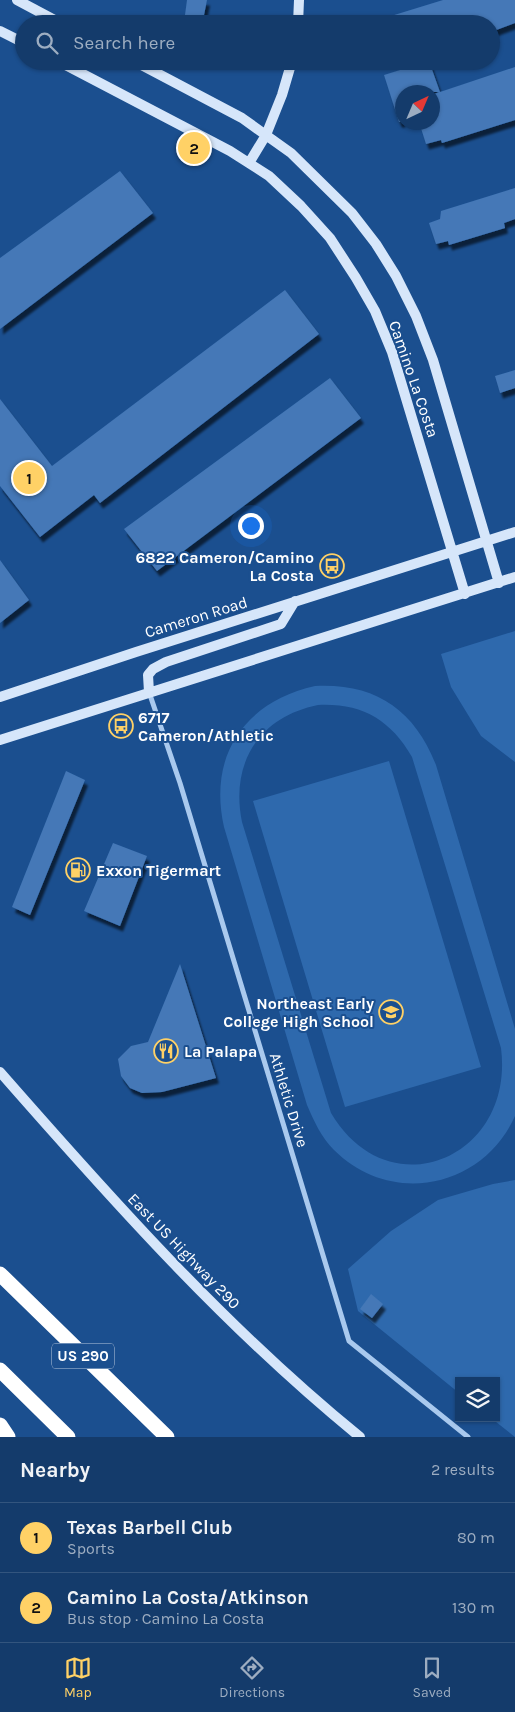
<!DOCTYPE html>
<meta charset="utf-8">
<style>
:root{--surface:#143b6b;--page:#1d4271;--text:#f1f3f6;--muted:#9dadc1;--line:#33557e;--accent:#ffd166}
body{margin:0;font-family:Karla,sans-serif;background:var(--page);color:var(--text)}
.controls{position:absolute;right:15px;bottom:15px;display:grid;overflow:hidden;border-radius:0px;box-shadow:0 1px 4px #0004}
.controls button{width:45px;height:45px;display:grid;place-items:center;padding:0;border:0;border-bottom:1px solid var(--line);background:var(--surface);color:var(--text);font:25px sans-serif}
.compass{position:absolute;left:395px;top:85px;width:45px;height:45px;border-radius:50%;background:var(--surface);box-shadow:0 1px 4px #0004;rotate:44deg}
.you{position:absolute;left:250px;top:525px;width:18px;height:18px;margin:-12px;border:4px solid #fff;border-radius:50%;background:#1a73e8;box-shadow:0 0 0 8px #1a73e833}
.badge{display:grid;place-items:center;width:32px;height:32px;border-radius:50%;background:var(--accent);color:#111;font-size:16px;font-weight:700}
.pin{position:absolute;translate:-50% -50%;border:2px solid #fff;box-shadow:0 1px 5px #0006}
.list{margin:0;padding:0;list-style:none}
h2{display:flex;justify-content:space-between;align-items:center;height:65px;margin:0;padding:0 20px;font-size:21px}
h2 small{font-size:16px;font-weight:400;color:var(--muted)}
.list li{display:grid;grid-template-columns:32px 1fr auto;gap:15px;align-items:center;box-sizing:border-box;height:70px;padding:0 20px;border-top:1px solid var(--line)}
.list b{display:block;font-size:19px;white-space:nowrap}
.list p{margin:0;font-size:16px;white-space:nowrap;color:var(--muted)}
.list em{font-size:16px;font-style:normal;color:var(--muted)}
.icon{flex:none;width:28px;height:28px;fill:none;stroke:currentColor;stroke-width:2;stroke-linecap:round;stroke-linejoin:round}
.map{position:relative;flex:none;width:515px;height:1437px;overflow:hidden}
.search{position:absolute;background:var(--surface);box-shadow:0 1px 4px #0004;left:15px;right:15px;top:15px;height:55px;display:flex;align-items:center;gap:12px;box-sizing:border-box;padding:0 18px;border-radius:28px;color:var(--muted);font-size:19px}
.sheet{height:205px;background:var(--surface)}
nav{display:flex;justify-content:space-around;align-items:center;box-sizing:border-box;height:70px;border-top:1px solid var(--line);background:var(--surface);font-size:14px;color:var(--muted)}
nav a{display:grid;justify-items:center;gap:2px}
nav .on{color:var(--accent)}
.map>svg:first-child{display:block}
.green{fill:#2e69ad;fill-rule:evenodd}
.building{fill:#4478b7;filter:url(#shadow)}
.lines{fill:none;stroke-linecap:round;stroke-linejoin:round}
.street{stroke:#a9c9ee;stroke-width:5}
.secondary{stroke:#d6e6fa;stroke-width:10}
.highway{stroke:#fff;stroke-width:15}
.labels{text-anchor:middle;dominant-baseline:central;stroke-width:4;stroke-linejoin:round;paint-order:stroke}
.shield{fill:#1b4f8f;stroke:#bbcadd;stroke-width:1}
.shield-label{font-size:15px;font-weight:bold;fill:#fff}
.street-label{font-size:16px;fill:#fff;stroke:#1b4f8f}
.poi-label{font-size:16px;font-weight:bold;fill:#fff;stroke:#1b4f8f;text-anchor:start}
</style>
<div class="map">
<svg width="515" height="1437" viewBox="0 0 515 1437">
<defs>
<filter id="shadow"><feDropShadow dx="3" dy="5.5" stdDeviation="1" flood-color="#0009"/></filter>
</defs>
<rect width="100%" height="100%" fill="#1b4f8f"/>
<path class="green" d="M 515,631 L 515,762 L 481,736 L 451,687 L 441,654 Z
M 315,686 C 375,683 414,709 436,765 L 515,1029 L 515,1116 C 483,1188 391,1207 334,1150 C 321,1137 314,1121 307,1105 L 224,827 C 208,756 244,702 315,686 ZM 318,705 C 361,703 390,719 412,757 L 501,1048 C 515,1158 389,1211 331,1113 L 242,822 C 230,763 259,717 318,705 Z
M 389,761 L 481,1067 L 345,1107 L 253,801 Z
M 515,1180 L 515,1437 L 491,1418 L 496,1418 L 496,1381 L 459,1381 L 459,1393 L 358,1311 L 348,1269 L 391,1231 L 438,1200 L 493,1184 Z"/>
<path class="building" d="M 187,0 L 207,0 L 204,15 L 185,15 Z
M 443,0 L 515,0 L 515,23 L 491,32 L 491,24 L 378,24 L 378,20 Z
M 429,61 L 440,92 L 515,67 L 515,120 L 442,143 L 441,140 L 426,144 L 419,122 L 432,122 L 432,95 L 439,92 L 402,92 L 402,122 L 399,122 L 384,75 Z
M 120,171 L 153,213 L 0,329 L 0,258 Z
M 515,188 L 515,219 L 504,223 L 505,228 L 449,245 L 448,241 L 436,244 L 429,223 L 440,219 L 441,211 Z
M 285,290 L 319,334 L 100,503 L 94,495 L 40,537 L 0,486 L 0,399 L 52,466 Z
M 515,370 L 515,388 L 500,393 L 495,376 Z
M 330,378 L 361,418 L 157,571 L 124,529 Z
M 0,560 L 29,600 L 0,623 Z
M 66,771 L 85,780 L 30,915 L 12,907 Z
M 113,843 L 147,856 L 120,926 L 84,911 Z
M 180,964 L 216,1078 L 162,1092 L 142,1093 L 130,1088 L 121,1076 L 118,1059 L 131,1046 L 148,1042 Z
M 371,1294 L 383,1304 L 372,1318 L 360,1309 Z"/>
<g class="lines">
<path class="street" d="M 149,692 L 180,783 L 349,1341 L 468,1437"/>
<path class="secondary" d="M 17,0 L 62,24
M 298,24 L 299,0
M 0,31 L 24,43
M 58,61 L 230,151 L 269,176 L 301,206 L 330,238 L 356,278 L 375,311 L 392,352 L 465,594
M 134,61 L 242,118 L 291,153 L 352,213 L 376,244 L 396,276 L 416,316 L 433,360 L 499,583
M 249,163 L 266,135 L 282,95 L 292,61
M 149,692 L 148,675 L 153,669 L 166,662 L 281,624 L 295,601
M 0,697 L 136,652 L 515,532
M 0,740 L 515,577
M 0,1072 C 113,1201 227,1329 360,1437"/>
<path class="highway" d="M 0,1274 L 167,1437
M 0,1370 L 68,1437
M 0,1425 L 8,1437"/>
</g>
<defs>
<g id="bus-ring" transform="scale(1.25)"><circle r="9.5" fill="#1b4f8f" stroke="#ffd166" stroke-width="1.5"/><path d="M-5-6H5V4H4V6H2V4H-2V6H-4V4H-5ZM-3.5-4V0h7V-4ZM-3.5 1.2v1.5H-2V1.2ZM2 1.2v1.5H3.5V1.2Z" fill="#ffd166"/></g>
<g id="fuel-ring" transform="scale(1.25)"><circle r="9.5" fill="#1b4f8f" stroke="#ffd166" stroke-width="1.5"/><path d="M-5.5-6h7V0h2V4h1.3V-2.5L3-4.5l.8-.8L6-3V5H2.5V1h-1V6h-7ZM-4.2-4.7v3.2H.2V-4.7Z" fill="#ffd166"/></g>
<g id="school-ring" transform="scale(1.25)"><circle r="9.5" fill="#1b4f8f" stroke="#ffd166" stroke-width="1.5"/><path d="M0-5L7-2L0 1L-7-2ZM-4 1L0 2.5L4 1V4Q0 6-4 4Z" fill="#ffd166"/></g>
<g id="restaurant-ring" transform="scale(1.25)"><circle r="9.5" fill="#1b4f8f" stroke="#ffd166" stroke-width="1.5"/><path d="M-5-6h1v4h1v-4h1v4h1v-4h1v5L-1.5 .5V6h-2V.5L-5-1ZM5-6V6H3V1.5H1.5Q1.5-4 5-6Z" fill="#ffd166"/></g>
</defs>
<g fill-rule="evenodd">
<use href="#bus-ring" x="332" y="566"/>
<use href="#bus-ring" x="121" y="726"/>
<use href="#fuel-ring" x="78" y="870"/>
<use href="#school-ring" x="391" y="1012"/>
<use href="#restaurant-ring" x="166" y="1051"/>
</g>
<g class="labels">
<rect class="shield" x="52" y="1343.5" width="62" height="25" rx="4"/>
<g class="shield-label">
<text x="83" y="1356">US 290</text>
</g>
<g class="street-label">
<text transform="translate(414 379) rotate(71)">Camino La Costa</text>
<text transform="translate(196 617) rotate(-17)">Cameron Road</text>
<text transform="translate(289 1100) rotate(73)">Athletic Drive</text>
<text transform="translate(184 1251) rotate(46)">East US Highway 290</text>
</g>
<g class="poi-label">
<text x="314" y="557" text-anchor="end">6822 Cameron/Camino<tspan x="314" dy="18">La Costa</tspan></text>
<text x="138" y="717">6717<tspan x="138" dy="18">Cameron/Athletic</tspan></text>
<text x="96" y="870">Exxon Tigermart</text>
<text x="374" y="1003" text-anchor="end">Northeast Early<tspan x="374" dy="18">College High School</tspan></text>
<text x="184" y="1051">La Palapa</text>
</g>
</g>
</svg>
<div class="controls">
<button><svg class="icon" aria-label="layers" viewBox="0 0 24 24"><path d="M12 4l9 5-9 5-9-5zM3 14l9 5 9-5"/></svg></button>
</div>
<svg class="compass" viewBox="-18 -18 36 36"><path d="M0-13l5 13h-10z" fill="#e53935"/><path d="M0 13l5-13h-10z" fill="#9dadc1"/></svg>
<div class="you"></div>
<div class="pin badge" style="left:29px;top:478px">1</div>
<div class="pin badge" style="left:194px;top:148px">2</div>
<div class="search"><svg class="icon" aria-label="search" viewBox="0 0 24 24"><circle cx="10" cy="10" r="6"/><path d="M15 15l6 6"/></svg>Search here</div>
</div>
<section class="sheet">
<h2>Nearby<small>2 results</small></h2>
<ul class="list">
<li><span class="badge">1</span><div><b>Texas Barbell Club</b><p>Sports</p></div><em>80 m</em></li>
<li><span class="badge">2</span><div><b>Camino La Costa/Atkinson</b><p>Bus stop · Camino La Costa</p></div><em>130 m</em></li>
</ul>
</section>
<nav>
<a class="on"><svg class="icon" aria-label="map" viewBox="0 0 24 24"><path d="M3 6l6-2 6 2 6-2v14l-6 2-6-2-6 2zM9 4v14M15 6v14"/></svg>Map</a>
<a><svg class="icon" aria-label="directions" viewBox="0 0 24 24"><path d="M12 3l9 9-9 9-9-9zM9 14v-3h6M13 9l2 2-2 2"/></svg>Directions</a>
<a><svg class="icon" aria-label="saved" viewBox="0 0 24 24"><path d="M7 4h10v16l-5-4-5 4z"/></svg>Saved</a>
</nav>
